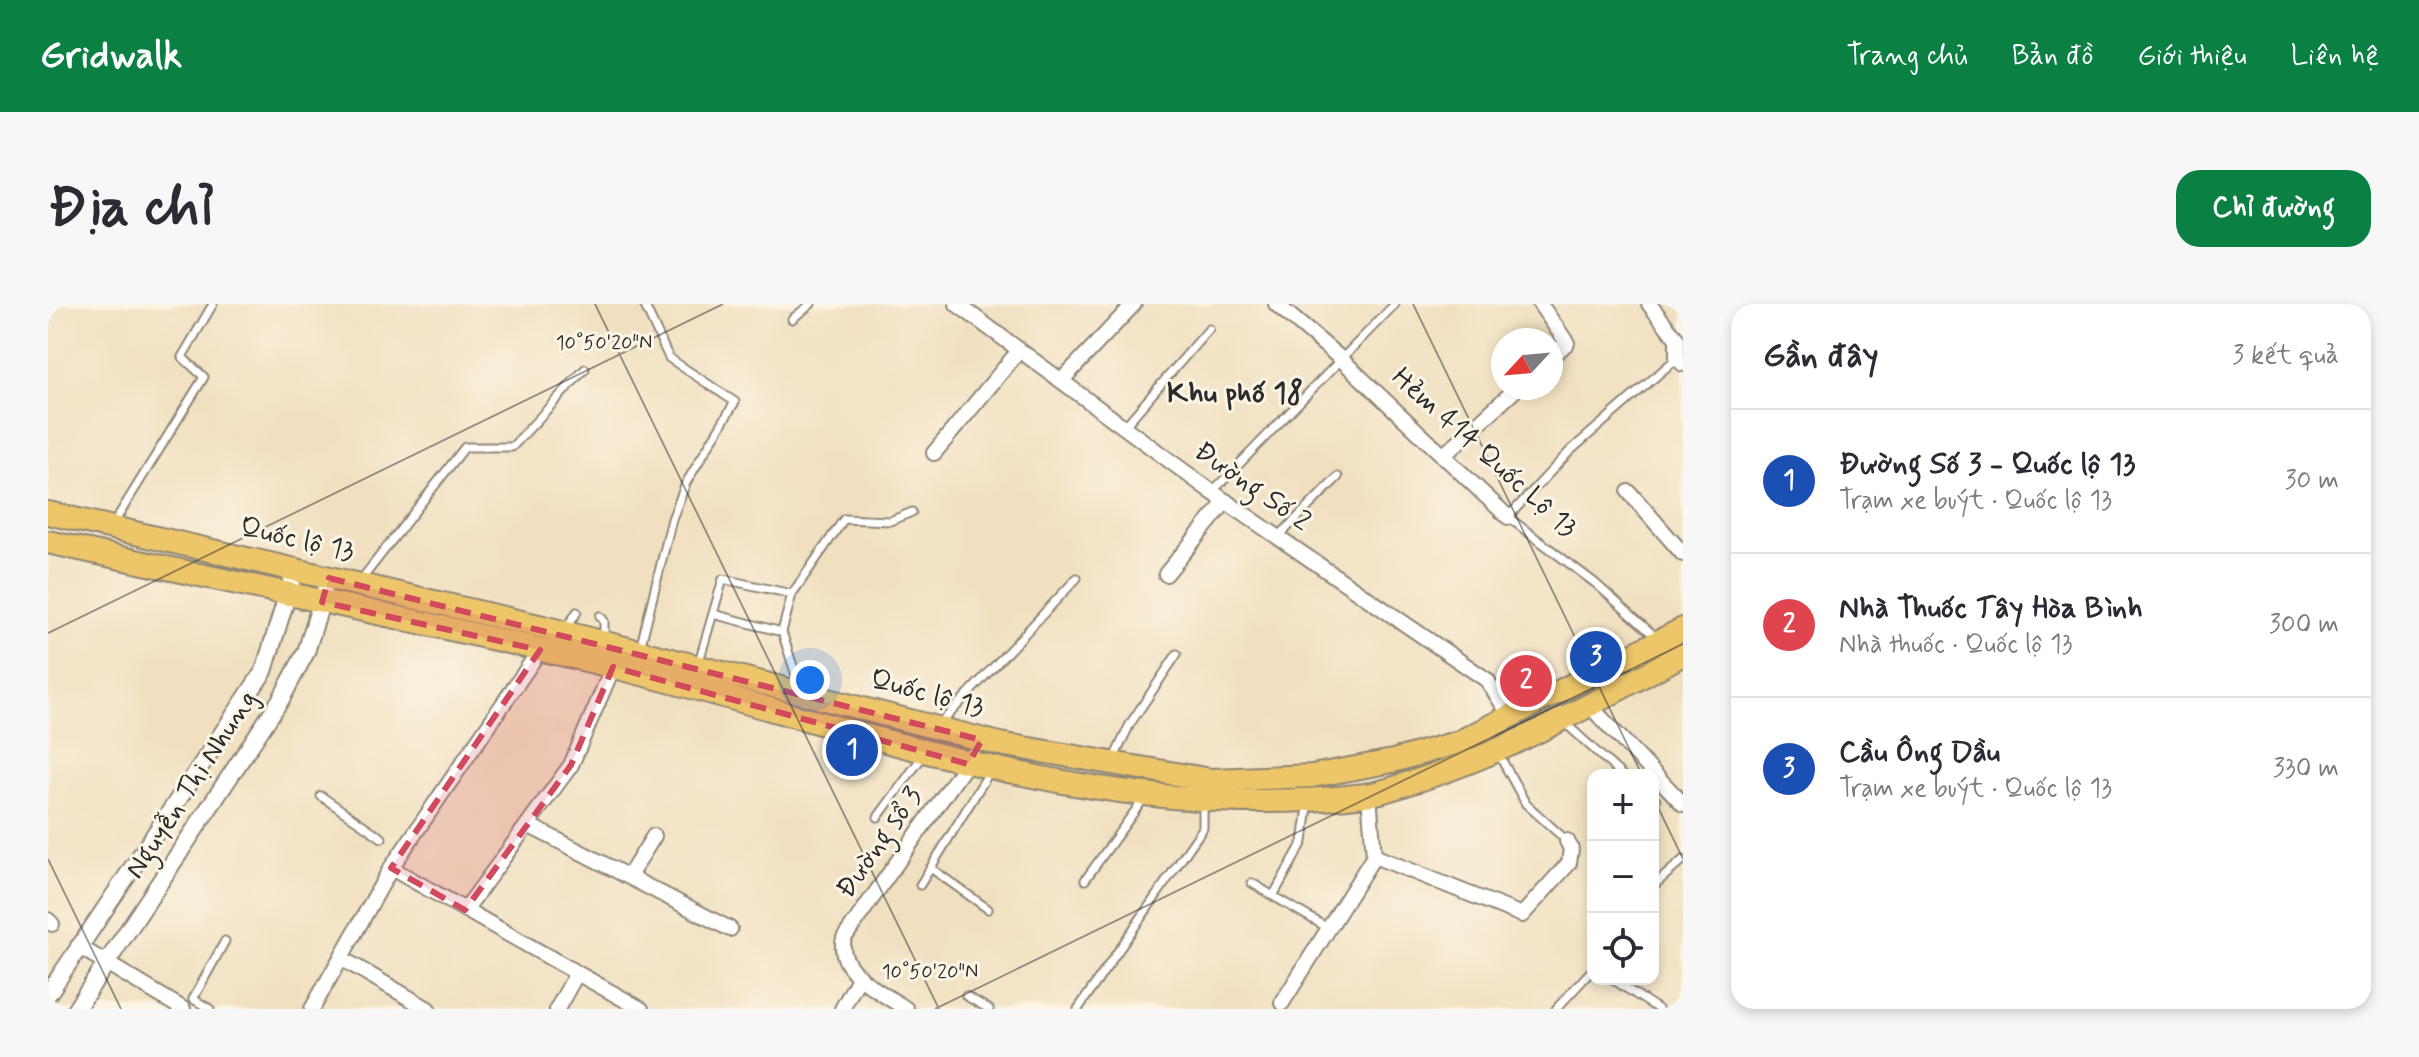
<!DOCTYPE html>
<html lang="vi">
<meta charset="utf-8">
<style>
:root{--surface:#fff;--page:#f7f7f7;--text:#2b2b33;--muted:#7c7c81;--line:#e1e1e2;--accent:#0b8043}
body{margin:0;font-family:Mynerve,sans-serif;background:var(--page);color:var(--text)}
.controls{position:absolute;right:24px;bottom:24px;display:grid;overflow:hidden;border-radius:16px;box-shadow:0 4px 12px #0003}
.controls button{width:72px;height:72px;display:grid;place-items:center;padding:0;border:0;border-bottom:2px solid var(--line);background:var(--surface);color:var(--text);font:40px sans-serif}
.compass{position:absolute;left:1443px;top:24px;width:72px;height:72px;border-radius:50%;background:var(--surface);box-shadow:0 4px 12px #0003;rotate:244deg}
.you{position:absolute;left:762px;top:376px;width:28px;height:28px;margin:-20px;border:6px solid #fff;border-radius:50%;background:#1a73e8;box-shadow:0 0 0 12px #1a73e833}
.badge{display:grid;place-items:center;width:52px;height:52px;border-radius:50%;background:var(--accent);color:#fff;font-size:26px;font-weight:700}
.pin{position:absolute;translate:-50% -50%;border:4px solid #fff;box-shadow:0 2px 8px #0006}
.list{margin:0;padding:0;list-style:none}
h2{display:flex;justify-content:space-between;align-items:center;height:104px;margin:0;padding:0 32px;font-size:34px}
h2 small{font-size:26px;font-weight:400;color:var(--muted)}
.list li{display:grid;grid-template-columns:52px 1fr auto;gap:24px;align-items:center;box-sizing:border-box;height:144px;padding:0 32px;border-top:2px solid var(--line)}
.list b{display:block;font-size:30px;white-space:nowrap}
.list p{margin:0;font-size:26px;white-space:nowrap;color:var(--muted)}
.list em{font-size:26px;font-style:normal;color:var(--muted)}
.icon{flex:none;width:44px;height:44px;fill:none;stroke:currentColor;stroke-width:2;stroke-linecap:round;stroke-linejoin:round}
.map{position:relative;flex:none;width:1635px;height:705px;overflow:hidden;border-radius:24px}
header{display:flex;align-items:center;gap:48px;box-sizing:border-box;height:112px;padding:0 40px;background:var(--accent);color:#fff}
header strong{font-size:38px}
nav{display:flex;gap:44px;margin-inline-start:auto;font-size:28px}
.intro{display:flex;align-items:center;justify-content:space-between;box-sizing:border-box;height:192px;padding:0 48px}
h1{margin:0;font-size:56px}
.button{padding:20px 36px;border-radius:24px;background:var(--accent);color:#fff;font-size:28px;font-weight:700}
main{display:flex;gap:48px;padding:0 48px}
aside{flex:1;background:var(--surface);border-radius:24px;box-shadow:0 4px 12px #0003}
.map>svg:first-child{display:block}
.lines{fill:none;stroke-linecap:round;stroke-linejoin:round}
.service-casing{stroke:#8e8676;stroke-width:11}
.minor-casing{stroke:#8e8676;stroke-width:18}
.tertiary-casing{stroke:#8e8676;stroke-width:20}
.trunk-casing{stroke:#8e8676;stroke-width:26}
.service{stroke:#fff;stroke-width:7}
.minor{stroke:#fff;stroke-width:14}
.tertiary{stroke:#fff;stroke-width:16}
.trunk{stroke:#ecc669;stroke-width:22}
.marked{fill:#d1495b;fill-opacity:0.2;stroke:#d1495b;stroke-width:6;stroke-dasharray:16 10;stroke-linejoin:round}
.ticks{fill:none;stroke:#2b2b2b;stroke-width:2;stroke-opacity:0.45}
.labels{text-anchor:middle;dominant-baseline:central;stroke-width:6;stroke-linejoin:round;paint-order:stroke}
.street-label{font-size:28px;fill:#2b2b2b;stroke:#fcf5e5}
.neighbourhood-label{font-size:30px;font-weight:bold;fill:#2b2b2b;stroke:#fcf5e5}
.ticks-label{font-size:20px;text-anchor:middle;fill:#2b2b2b;stroke:#fcf5e5;stroke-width:6;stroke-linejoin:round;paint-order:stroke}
</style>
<header>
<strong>Gridwalk</strong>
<nav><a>Trang chủ</a><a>Bản đồ</a><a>Giới thiệu</a><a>Liên hệ</a></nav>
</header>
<div class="intro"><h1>Địa chỉ</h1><a class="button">Chỉ đường</a></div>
<main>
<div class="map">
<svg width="1635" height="705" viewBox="0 0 1635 705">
<rect width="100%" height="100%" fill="#fcf5e5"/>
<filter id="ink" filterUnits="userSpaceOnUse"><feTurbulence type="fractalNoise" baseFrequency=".0125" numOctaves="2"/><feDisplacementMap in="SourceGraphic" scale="16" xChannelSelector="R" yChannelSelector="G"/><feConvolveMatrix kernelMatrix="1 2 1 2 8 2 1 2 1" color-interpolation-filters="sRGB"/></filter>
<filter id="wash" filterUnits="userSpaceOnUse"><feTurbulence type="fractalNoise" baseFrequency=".006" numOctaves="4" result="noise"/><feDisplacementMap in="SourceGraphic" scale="32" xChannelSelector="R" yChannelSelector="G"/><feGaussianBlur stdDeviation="1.8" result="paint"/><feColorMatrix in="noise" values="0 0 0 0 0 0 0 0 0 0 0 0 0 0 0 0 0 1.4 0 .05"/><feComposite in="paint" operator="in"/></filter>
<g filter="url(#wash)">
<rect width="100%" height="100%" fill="#f1e0c0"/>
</g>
<g filter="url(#ink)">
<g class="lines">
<g class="service-casing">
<path id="service" d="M 744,15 L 763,0
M 1076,123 L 1161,25
M 1164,188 L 1347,0
M 64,222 L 156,73 L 134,53 L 165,0
M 1230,233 L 1290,173
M 313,276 L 417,143 L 464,143 L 537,65
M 665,310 L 734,328 L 752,384
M 552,312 L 556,317 L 556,336
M 518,325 L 529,308
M 734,328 L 744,290
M 1609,334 L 1547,279 L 1460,213 L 1522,147 L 1629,54
M 592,345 L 624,215 L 638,179 L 687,98 L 621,54 L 596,0
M 650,361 L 675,275 L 744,290 L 796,215 L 842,217 L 864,208
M 1516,418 L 1574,471
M 891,421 L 1029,274
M 1450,449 L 1478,500 L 1519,537
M 1066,454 L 1082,420 L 1129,350
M 273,492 L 334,534
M 1605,494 L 1608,496
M 1261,497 L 1255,538 L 1225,592 L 1280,624
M 830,513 L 877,449
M 884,565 L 940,605
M 1037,576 L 1097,493
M 1204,579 L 1225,592
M 872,581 L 942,467
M 1605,582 L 1635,556
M 1564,675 L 1610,705
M 918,692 L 941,705
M 162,705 L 145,695 L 177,637
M 1030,705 L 1155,524 L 1155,498
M 1508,705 L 1545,665"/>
</g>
<g class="minor-casing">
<path id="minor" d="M 909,0 L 1164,188 L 1439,376 L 1463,413
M 1228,0 L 1292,54 L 1460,213
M 1492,0 L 1519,39 L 1503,53
M 1601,0 L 1629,35 L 1629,54 L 1635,60
M 1015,75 L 1086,0
M 886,149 L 970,48
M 1395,152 L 1469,84
M 1581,188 L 1635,250
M 1118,270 L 1178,197
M 1541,401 L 1635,500
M 480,521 L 682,625
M 1326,552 L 1474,611 L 1521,559 L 1523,545 L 1519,537
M 343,564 L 593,705
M 581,572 L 606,532
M 417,606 L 523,461 L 565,363
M 0,616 L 4,620
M 30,642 L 135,705
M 293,654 L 380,705
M 1234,699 L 1326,552 L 1321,491
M 264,705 L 343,564 L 492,346
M 509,705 L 529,669
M 794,705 L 812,672
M 858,705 C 834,688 787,668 796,634 L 924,452"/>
</g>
<g class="tertiary-casing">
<path id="tertiary" d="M 0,690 L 216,367 L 247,266
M 28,705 L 233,395 L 258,348 L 276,289"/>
</g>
<g class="trunk-casing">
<path id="trunk" d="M 0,209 L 495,323 L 952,440 L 1163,476 L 1264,472 L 1345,457 L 1411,438 L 1635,325
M 0,238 C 188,280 379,317 566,363 C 813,424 1058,523 1317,491 C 1336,489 1356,480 1374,475 C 1467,445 1549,397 1635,350"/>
</g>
<use href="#service" class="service"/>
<use href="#minor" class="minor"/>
<use href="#tertiary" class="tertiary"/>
<use href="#trunk" class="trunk"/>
</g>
</g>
<path class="marked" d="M 281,274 L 934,436 L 920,460 L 565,363 L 523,461 L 417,606 L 343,564 L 492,346 L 274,298 Z"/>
<path class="ticks" d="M 547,0 L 891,705M 1365,0 L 1594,471M 0,329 L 675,0M 1605,493 L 1635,555M 0,555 L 73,705M 887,705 L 1635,340"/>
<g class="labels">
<g class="street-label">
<text transform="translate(1436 149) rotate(42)">Hẻm 414 Quốc Lộ 13</text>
<text transform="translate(1204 183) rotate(35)">Đường Số 2</text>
<text transform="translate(249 236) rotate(13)">Quốc lộ 13</text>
<text transform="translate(879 390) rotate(15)">Quốc lộ 13</text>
<text transform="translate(144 481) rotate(-57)">Nguyễn Thị Nhung</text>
<text transform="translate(832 539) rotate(-55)">Đường sổ 3</text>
</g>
<g class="neighbourhood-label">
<text x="1187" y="89">Khu phố 18</text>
</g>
</g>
<g class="ticks-label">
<text x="556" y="45">10°50'20"N</text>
<text x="882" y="674">10°50'20"N</text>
</g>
</svg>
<div class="controls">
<button>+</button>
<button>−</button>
<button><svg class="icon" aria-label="locate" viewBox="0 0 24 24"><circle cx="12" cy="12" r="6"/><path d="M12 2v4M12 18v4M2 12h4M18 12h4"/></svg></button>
</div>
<svg class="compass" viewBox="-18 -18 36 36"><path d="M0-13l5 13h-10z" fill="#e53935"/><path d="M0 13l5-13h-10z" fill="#7c7c81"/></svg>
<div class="you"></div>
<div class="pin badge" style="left:804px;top:446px;background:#1a4fb4">1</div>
<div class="pin badge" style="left:1478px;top:377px;background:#e0444e">2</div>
<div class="pin badge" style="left:1548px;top:353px;background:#1a4fb4">3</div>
</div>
<aside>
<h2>Gần đây<small>3 kết quả</small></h2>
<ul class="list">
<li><span class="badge" style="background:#1a4fb4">1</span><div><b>Đường Số 3 - Quốc lộ 13</b><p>Trạm xe buýt · Quốc lộ 13</p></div><em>30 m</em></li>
<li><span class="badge" style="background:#e0444e">2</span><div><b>Nhà Thuốc Tây Hòa Bình</b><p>Nhà thuốc · Quốc lộ 13</p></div><em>300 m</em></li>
<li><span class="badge" style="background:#1a4fb4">3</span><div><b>Cầu Ông Dầu</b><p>Trạm xe buýt · Quốc lộ 13</p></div><em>330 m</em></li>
</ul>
</aside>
</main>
